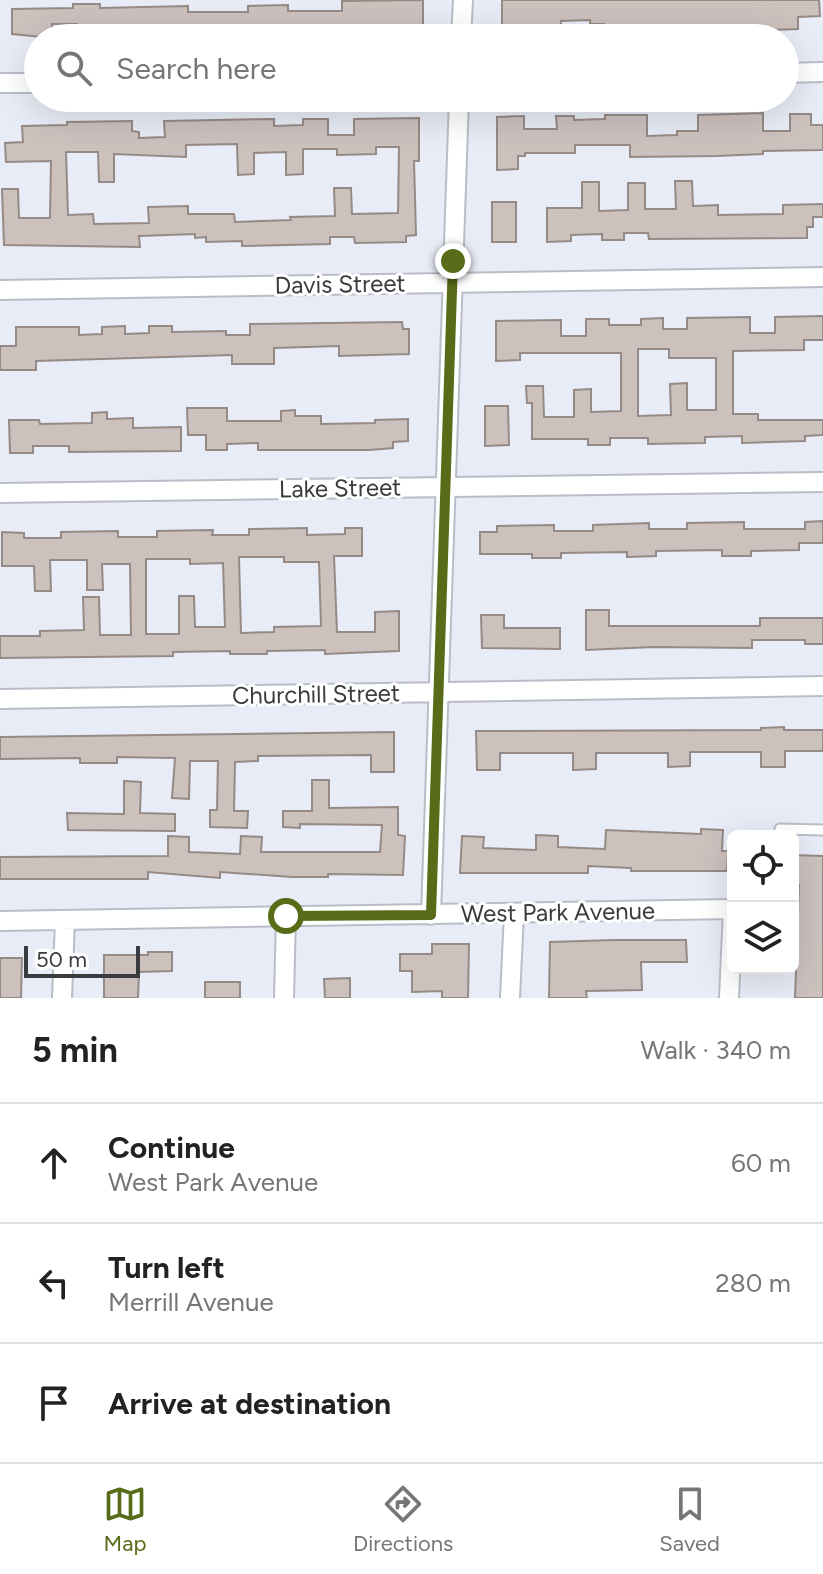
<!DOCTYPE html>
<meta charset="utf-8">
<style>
:root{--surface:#fff;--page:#f6f6f6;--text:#222;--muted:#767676;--line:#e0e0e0;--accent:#586b18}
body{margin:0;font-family:Figtree,sans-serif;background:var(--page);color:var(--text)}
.controls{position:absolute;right:24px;bottom:24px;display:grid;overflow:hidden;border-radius:12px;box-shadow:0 8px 32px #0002}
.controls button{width:72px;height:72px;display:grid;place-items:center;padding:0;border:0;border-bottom:2px solid var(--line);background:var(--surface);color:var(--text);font:40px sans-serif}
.scale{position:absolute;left:24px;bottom:20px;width:116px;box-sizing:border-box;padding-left:8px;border:4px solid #3a3b3f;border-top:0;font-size:22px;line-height:28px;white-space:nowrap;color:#3a3b3f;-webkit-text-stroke:6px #fff;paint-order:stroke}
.stop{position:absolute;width:24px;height:24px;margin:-18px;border:6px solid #586b18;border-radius:50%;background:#fff}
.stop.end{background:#586b18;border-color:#fff;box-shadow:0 2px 8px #0008}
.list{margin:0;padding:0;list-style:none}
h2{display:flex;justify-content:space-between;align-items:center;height:104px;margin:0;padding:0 32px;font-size:34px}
h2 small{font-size:26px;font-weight:400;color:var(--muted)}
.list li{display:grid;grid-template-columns:52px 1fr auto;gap:24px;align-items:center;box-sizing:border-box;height:120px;padding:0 32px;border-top:2px solid var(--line)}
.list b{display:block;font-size:30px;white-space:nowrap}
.list p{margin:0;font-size:26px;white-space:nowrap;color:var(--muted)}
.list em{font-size:26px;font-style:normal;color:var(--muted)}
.icon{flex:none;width:44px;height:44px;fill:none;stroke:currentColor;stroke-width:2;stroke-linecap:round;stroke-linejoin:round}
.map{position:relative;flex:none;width:823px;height:998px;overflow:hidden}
.search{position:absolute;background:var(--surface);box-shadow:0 8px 32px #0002;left:24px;right:24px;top:24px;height:88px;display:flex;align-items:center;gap:20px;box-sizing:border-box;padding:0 28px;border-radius:44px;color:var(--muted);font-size:30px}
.sheet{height:464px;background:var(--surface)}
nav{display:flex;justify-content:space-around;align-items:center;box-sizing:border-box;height:112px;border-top:2px solid var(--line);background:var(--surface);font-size:22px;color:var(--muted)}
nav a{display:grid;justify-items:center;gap:4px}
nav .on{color:var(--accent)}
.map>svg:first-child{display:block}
.building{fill:#cdc1be;stroke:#958a86;stroke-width:2;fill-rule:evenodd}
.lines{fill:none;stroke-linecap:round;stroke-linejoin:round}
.lane-casing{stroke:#b9bdc7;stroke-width:13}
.street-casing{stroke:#b9bdc7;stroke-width:22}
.lane{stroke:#fff;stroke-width:9}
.street{stroke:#fff;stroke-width:18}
.route{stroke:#586b18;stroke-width:10}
.labels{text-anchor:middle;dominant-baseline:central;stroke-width:6;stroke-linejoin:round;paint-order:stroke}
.street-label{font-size:24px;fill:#3a3b3f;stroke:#fff}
</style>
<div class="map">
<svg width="823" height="998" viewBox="0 0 823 998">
<rect width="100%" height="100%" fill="#e8ecf6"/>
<path class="building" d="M 423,0 L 423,36 L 398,36 L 398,27 L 364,28 L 364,38 L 270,38 L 270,34 L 263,34 L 263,31 L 239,32 L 239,38 L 203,38 L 203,33 L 176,33 L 176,38 L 128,38 L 128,36 L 77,38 L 77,24 L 52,24 L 52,38 L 12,34 L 12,9 L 73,8 L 73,4 L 100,4 L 100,8 L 188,6 L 188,12 L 248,12 L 248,6 L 288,5 L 288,11 L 342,11 L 342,1 Z
M 502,0 L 819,0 L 820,16 L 798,17 L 798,29 L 771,30 L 772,35 L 630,33 L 630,38 L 604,38 L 604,24 L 590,24 L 590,20 L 561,21 L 561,36 L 502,36 Z
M 763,113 L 763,131 L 790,131 L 790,114 L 811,114 L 811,125 L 823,125 L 823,150 L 763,151 L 763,154 L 716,156 L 630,157 L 630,145 L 575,145 L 575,153 L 525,153 L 525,156 L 518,156 L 518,169 L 497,170 L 497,117 L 524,116 L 524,129 L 557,129 L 556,116 L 574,116 L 574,120 L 605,119 L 605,115 L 647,115 L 647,136 L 677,135 L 677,131 L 698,131 L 698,115 Z
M 419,118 L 419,161 L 414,161 L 416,235 L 406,236 L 406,242 L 355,243 L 354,237 L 330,237 L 330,244 L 242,246 L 242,241 L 206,242 L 206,237 L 195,238 L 195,234 L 139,236 L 140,247 L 4,245 L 2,189 L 18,189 L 19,218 L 50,218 L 51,161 L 6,162 L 5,143 L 23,142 L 22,126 L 67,125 L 67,122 L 132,121 L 132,131 L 139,132 L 139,138 L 165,137 L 164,121 L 274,119 L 274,126 L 303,125 L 303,119 L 328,119 L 328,135 L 354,135 L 354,119 ZM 237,144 L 238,175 L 254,174 L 254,153 L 286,152 L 286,175 L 303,174 L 303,149 L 337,149 L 337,155 L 376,154 L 376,147 L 399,147 L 398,213 L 352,214 L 351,188 L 334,188 L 335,216 L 290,217 L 291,220 L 235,222 L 234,214 L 188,214 L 188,206 L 148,207 L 149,223 L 94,224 L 93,214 L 68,215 L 66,152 L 98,152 L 99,182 L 114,182 L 114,154 L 186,157 L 186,145 Z
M 675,181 L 692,181 L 693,206 L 718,205 L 718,215 L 783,214 L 783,205 L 823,204 L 823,217 L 813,217 L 813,227 L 807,227 L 807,238 L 649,239 L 648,233 L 624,233 L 624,240 L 602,240 L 602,234 L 571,235 L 571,241 L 547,242 L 547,208 L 582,208 L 582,182 L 599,182 L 599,211 L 628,210 L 628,183 L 645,183 L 645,209 L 676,209 Z
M 492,202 L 516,202 L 516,242 L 492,242 Z
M 823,316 L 823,340 L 804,340 L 804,350 L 733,351 L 733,414 L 758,414 L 758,420 L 823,420 L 823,435 L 805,436 L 805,441 L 742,443 L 742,436 L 705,437 L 705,443 L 648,444 L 648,438 L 610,438 L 610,445 L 588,445 L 588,439 L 532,439 L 532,403 L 527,403 L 526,386 L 543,386 L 544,417 L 574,417 L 574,390 L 591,389 L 591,412 L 621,411 L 621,353 L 520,353 L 520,360 L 496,361 L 496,321 L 561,320 L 561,336 L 586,336 L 586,319 L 609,319 L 609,325 L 641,325 L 641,319 L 663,318 L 663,329 L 687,329 L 687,318 L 750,317 L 750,333 L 775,333 L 775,317 ZM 638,349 L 669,349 L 669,358 L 716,358 L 716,410 L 687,410 L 687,383 L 670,384 L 671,415 L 638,416 Z
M 402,322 L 403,329 L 409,329 L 409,354 L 339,356 L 339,346 L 274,348 L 274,364 L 232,364 L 232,355 L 36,361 L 36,370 L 0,370 L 0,346 L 16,346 L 16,327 L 79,327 L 79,335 L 102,334 L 102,327 L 125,326 L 125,334 L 149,333 L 149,326 L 172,326 L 172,332 L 226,331 L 226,335 L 250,335 L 250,324 Z
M 485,406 L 508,406 L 509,445 L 485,446 Z
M 187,408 L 227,408 L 227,421 L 281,421 L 281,411 L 295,410 L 295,416 L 321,416 L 321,424 L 375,423 L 375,420 L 408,419 L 408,441 L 393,442 L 393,448 L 369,450 L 258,450 L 258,443 L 227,444 L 227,450 L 206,450 L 206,435 L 188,435 Z
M 107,412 L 107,419 L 133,418 L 133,428 L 181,427 L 181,451 L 69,452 L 69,446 L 33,446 L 33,453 L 10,453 L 9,420 L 39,420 L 40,424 L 92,423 L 92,413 Z
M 823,521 L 823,543 L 799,543 L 799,550 L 751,551 L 751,556 L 722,556 L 722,550 L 656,551 L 656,556 L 627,557 L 627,552 L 561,553 L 561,558 L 532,558 L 532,554 L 480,554 L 480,532 L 497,532 L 497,526 L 554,525 L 554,531 L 593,531 L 593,525 L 649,523 L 649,529 L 687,529 L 687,523 L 744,522 L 744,529 L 805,529 L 805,522 Z
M 307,528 L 307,535 L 345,534 L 345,528 L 362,528 L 362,556 L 334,556 L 337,632 L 375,632 L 375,612 L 399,611 L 399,651 L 325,654 L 325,650 L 267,651 L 267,654 L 230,654 L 230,651 L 173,652 L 173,656 L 0,658 L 0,636 L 40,636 L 40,631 L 84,630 L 83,597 L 99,597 L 100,635 L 131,635 L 130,564 L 102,564 L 103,590 L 87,590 L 87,560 L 50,560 L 51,591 L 35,591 L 34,566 L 2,566 L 2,532 L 24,533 L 24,538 L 61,538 L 61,532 L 118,531 L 118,537 L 157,537 L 157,531 L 213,530 L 212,535 L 249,535 L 249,529 ZM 239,557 L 284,557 L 284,562 L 319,562 L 321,626 L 274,627 L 274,632 L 241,633 ZM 146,559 L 190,559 L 190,564 L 223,563 L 225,627 L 195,627 L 194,596 L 179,596 L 179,634 L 146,634 Z
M 586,610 L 609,610 L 609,626 L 760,626 L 760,618 L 823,618 L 823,644 L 805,644 L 805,640 L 752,640 L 752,648 L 654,647 L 586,650 Z
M 481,615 L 504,615 L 504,628 L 560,628 L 560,649 L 482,648 Z
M 784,727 L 784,730 L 823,730 L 823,751 L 785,751 L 785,767 L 761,767 L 761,752 L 690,752 L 690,766 L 668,767 L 668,753 L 596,753 L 596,769 L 573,770 L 573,753 L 500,753 L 500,770 L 477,770 L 476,731 L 761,730 L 761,728 Z
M 394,732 L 394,772 L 371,772 L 371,755 L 258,756 L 258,761 L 235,762 L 234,811 L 248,811 L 247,828 L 210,827 L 210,810 L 217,810 L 218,761 L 190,761 L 189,799 L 172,798 L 175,758 L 117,757 L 117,763 L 80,763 L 80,758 L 0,759 L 0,737 Z
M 312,780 L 329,780 L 329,808 L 398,807 L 398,835 L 405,836 L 403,875 L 328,874 L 328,877 L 292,877 L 220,872 L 220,878 L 148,872 L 148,879 L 0,879 L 0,857 L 168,856 L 168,836 L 189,837 L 189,852 L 240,854 L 241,836 L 262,837 L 261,852 L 380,852 L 382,825 L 300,824 L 300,828 L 283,827 L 283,811 L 312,811 Z
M 124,781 L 141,782 L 140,813 L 175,814 L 175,831 L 68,830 L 67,813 L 124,814 Z
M 701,829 L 723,830 L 722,851 L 728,851 L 727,871 L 631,871 L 631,868 L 588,866 L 588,873 L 460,873 L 462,836 L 484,837 L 483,848 L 536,850 L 536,835 L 558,836 L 558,847 L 605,849 L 606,830 L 701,834 Z
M 793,855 L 823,856 L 823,998 L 795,998 L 799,885 L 793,885 Z
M 615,940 L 686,940 L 687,962 L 641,962 L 642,990 L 586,991 L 587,998 L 549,998 L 550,942 Z
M 432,944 L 469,944 L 468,998 L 442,998 L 442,991 L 412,992 L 412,971 L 400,971 L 400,954 L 432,954 Z
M 148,952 L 172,952 L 172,971 L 139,972 L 138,998 L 104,998 L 104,955 L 148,955 Z
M 0,958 L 22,958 L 21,998 L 0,998 Z
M 350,978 L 350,998 L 325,998 L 324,979 Z
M 205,982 L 240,982 L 240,998 L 205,998 Z"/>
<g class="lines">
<g class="lane-casing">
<path id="lane" d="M 779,836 L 780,829 L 823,830"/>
</g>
<g class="street-casing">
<path id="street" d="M 461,38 L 463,0
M 785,73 L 823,72
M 0,83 L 38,83
M 0,290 L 823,277
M 0,493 L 823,482
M 0,699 L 823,686
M 431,915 L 459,98
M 0,921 L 733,909 L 729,998
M 62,998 L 65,920
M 284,998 L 286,916
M 510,998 L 514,913"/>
</g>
<use href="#lane" class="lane"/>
<use href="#street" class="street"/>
</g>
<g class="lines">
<path class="route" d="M 286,916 L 431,915 L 453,261"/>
</g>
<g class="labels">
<g class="street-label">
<text transform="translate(340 284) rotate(-1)">Davis Street</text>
<text transform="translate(340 488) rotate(-1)">Lake Street</text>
<text transform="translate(316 694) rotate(-1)">Churchill Street</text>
<text transform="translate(558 912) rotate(-1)">West Park Avenue</text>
</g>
</g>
</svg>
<div class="controls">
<button><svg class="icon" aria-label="locate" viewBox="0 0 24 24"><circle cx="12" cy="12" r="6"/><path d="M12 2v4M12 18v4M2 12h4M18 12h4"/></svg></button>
<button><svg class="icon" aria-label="layers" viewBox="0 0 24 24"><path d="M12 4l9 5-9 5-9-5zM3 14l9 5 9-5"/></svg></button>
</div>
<div class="scale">50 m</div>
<div class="stop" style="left:286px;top:916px"></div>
<div class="stop end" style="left:453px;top:261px"></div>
<div class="search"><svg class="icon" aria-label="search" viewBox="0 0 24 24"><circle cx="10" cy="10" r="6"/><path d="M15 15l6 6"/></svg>Search here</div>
</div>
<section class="sheet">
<h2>5 min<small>Walk · 340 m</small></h2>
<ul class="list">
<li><svg class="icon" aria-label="ahead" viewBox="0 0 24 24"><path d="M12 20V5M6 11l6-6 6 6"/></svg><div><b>Continue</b><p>West Park Avenue</p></div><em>60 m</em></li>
<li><svg class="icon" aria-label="left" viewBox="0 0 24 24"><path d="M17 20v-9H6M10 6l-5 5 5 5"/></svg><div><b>Turn left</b><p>Merrill Avenue</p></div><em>280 m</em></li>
<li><svg class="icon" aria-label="arrive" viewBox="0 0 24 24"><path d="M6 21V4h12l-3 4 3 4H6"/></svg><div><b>Arrive at destination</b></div></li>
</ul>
</section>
<nav>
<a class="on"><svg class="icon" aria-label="map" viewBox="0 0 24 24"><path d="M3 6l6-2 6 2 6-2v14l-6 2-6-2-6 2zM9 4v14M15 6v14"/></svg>Map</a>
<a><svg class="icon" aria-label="directions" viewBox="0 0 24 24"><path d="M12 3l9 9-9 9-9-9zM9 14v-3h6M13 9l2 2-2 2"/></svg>Directions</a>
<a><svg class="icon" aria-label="saved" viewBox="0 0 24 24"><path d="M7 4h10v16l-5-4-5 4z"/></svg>Saved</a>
</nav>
